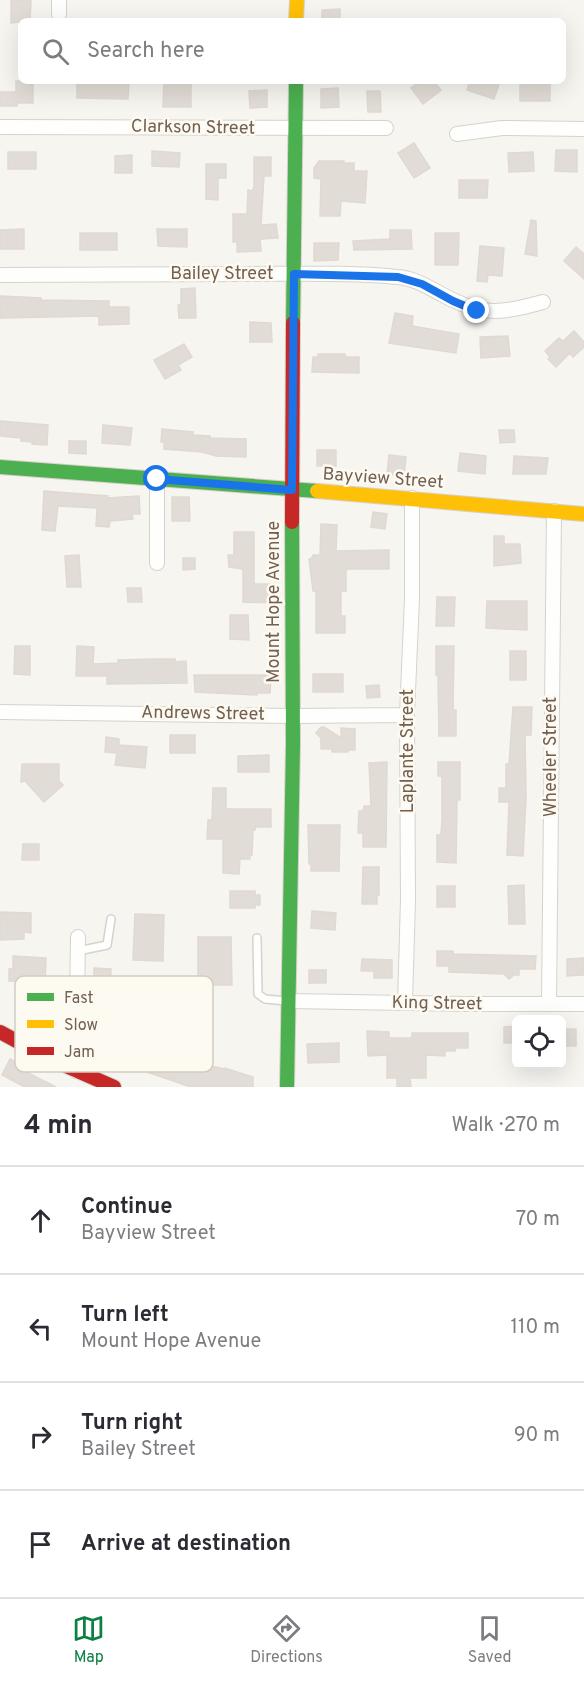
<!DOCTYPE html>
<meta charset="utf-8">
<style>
:root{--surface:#fff;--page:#f7f7f7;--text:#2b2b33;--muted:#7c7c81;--line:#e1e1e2;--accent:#0b8043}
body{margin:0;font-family:Overpass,sans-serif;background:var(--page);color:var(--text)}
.controls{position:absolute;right:18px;bottom:18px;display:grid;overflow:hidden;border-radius:9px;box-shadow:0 6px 24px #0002}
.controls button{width:54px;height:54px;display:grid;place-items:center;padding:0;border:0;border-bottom:2px solid var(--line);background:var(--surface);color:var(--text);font:30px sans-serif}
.stop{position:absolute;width:18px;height:18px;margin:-14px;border:4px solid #1a73e8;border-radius:50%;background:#fff}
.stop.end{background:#1a73e8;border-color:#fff;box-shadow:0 2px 6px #0008}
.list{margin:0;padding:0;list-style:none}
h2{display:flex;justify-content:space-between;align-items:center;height:78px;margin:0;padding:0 24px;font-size:26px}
h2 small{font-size:20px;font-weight:400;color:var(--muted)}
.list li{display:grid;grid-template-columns:39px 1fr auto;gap:18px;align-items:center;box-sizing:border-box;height:108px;padding:0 24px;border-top:2px solid var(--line)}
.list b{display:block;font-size:22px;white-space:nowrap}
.list p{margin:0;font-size:20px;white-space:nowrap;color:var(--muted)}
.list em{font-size:20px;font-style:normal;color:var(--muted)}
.icon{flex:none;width:33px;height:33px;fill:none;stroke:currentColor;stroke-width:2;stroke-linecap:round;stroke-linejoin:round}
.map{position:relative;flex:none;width:584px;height:1087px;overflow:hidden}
.search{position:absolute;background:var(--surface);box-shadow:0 6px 24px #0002;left:18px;right:18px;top:18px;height:66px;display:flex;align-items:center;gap:15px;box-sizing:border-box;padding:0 21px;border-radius:9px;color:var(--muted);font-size:22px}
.sheet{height:510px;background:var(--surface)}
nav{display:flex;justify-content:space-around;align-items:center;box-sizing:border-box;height:84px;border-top:2px solid var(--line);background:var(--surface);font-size:16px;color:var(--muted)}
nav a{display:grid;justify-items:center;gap:3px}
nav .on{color:var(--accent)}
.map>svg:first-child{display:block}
.building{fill:#e2dcd6;stroke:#dfd9d2;stroke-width:1.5}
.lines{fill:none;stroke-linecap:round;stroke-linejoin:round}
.lane-casing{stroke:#d6d2ce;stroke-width:10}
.street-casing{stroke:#d6d2ce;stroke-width:16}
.fast-casing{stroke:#d5d1ca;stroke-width:16}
.slow-casing{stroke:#d5d1ca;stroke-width:16}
.jam-casing{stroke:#d5d1ca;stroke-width:16}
.lane{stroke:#fefefd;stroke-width:7}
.street{stroke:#fefefd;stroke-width:14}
.fast{stroke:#4caf50;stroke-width:14}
.slow{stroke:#ffc107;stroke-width:14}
.jam{stroke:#c62828;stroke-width:14}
.route{stroke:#1a73e8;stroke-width:8}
.labels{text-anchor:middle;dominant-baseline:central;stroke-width:5;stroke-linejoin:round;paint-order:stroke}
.street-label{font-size:18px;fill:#736051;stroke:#fdfaf2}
.key{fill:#fdfaf2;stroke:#d4ccc2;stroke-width:1.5}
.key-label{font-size:16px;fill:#736051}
</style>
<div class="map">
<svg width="584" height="1087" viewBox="0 0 584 1087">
<rect width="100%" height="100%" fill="#f6f5f0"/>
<path class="building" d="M 11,0 L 31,0 L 30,21 L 11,23 Z
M 340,9 L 340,21 L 322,21 L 322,10 Z
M 16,81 L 30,81 L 30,84 L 33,84 L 33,103 L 17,103 L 17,106 L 0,106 L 0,92 L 16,92 Z
M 77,81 L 129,81 L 128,99 L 77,98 Z
M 164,81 L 191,81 L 191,107 L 163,107 Z
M 420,81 L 434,81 L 441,90 L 423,104 L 411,88 Z
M 470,81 L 500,81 L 494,99 L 467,90 Z
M 520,83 L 550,83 L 550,101 L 520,101 Z
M 338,88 L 339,107 L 321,108 L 321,89 Z
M 267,90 L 267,107 L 250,108 L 249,91 Z
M 367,91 L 380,91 L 381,112 L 368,112 Z
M 414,143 L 430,168 L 414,178 L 398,153 Z
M 556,150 L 577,150 L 577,172 L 555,171 Z
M 152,151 L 180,153 L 179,167 L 152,166 Z
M 8,152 L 36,152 L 36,169 L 8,169 Z
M 533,152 L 534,171 L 509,172 L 508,153 Z
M 132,155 L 132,173 L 115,173 L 115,156 Z
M 254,157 L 271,157 L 271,176 L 264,176 L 261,225 L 276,224 L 278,238 L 260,239 L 261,251 L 237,252 L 237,242 L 233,242 L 233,214 L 247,214 L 248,190 L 252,191 L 254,187 Z
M 319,161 L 344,161 L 344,163 L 354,163 L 354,171 L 367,171 L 365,203 L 341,201 L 340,216 L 320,216 L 321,179 L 314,178 L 314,168 Z
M 206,164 L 226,164 L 226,178 L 218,178 L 218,200 L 206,199 Z
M 459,180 L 488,180 L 487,198 L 459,198 Z
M 531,220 L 536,221 L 537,256 L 525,254 Z
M 24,229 L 24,249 L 0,249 L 0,230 Z
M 157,229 L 187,229 L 187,247 L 158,246 Z
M 390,230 L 411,230 L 412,249 L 354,250 L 353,241 L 390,239 Z
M 80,233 L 117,233 L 117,250 L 80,250 Z
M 435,233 L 459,233 L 458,265 L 435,265 Z
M 314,243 L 339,243 L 338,260 L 314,261 Z
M 480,246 L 504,248 L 502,276 L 488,275 L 487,282 L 477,281 Z
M 576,247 L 584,254 L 584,279 L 564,261 Z
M 195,288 L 196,318 L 179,318 L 178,305 L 181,305 L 181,289 Z
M 0,296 L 41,298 L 41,300 L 109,301 L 109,307 L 129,307 L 129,324 L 99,325 L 99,316 L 0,318 Z
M 395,313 L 413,316 L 412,326 L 459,334 L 456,353 L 389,343 Z
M 250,322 L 271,323 L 272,342 L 250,342 Z
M 574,331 L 584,342 L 584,347 L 573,357 L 570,353 L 556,367 L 548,359 L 550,357 L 545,351 L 559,338 L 563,341 Z
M 508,336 L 510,356 L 481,358 L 480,337 Z
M 184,344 L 192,357 L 178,365 L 181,370 L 165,379 L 154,360 Z
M 318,354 L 345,354 L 345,357 L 359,357 L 359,373 L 312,372 L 313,357 L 318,357 Z
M 0,421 L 48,425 L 47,445 L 32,444 L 32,442 L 21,441 L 21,438 L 0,436 Z
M 103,425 L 132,428 L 130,445 L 102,443 Z
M 162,429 L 193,432 L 193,435 L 210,436 L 210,438 L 246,439 L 246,457 L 216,456 L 202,452 L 164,449 L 164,442 L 161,442 Z
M 499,430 L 514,430 L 515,442 L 500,443 Z
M 69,441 L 86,441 L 86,454 L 69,453 Z
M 317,450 L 336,450 L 336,466 L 317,466 Z
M 460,453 L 486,456 L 485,474 L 458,471 Z
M 389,455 L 406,457 L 404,476 L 387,474 Z
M 514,456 L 548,458 L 546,474 L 513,474 Z
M 44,491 L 108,496 L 107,498 L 139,496 L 140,514 L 132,514 L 133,519 L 110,521 L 109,527 L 96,526 L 97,508 L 58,506 L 55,531 L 42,530 Z
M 172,497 L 189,497 L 190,521 L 172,521 Z
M 373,512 L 387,514 L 385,529 L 371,527 Z
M 321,524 L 337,525 L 336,551 L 389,550 L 389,569 L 346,569 L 346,591 L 341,591 L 341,616 L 345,616 L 345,633 L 316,633 L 316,591 L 313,591 L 309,559 L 312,558 L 313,555 L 320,555 Z
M 234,532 L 254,532 L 254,584 L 273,584 L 273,603 L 243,602 L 243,569 L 229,567 L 228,555 L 234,555 Z
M 494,536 L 504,536 L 504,544 L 520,544 L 521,563 L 494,566 Z
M 79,555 L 81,587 L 67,587 L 65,556 Z
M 183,558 L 195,558 L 195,569 L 183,570 Z
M 127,588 L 141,588 L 142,602 L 128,602 Z
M 437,597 L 455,597 L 454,626 L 436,626 Z
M 487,601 L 527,601 L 527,630 L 486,628 Z
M 230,615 L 248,615 L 249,640 L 230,639 Z
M 15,646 L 30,646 L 30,675 L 14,674 Z
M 77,646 L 94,647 L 93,664 L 118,663 L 118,660 L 153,659 L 175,659 L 175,662 L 186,661 L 187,683 L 107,684 L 107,676 L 76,676 Z
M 436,646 L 454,646 L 453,710 L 456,710 L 456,736 L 439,736 L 438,675 L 436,675 Z
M 510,651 L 526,651 L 526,680 L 510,680 Z
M 313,674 L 343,674 L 343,692 L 313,692 Z
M 194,675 L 271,675 L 270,693 L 257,693 L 257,695 L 195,692 Z
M 379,685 L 380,697 L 367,698 L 366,686 Z
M 513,707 L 532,707 L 531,735 L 525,735 L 526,798 L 523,856 L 507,855 L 509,802 L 499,802 L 499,788 L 506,788 L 506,764 L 509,764 Z
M 321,727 L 324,727 L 341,738 L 341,728 L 355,729 L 355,750 L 348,750 L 348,752 L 332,752 L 332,749 L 321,749 L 321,738 L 316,733 Z
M 170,735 L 195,735 L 195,753 L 170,753 Z
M 106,737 L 119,739 L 119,745 L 147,747 L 145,768 L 115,765 L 117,753 L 105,752 Z
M 269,755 L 269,772 L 238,772 L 238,756 Z
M 387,762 L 386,847 L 363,847 L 363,833 L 358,833 L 359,811 L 363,811 L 364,806 L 371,806 L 369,763 Z
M 438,762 L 460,762 L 460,800 L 457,800 L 456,863 L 437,862 L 437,835 L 441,835 L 442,819 L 442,776 L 438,776 Z
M 22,764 L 59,764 L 59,781 L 63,785 L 44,802 L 25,781 L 21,782 Z
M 213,788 L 226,788 L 226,809 L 271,809 L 271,827 L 256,827 L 255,830 L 253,830 L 252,855 L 250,855 L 250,859 L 240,859 L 239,874 L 223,873 L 223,839 L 207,839 L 208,820 L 212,820 Z
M 308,825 L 340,825 L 339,871 L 311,871 L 311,864 L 309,864 Z
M 23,844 L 39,844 L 39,860 L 22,860 Z
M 363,867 L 379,867 L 379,895 L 377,895 L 377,904 L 362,904 Z
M 524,885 L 525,924 L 509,924 L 508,886 Z
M 437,886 L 455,886 L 455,907 L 437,907 Z
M 230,891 L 255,891 L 255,895 L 260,895 L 260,905 L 255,905 L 255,908 L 230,908 Z
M 312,911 L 336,913 L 335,930 L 311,928 Z
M 0,912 L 31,913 L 31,933 L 24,932 L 24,939 L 0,940 Z
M 135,914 L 164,915 L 163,961 L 133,960 Z
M 198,937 L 231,937 L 232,985 L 198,985 Z
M 437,951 L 453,951 L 453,954 L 536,956 L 535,969 L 519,969 L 519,975 L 514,975 L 509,979 L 504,974 L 449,972 L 449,966 L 437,966 Z
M 13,956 L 46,958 L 45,982 L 9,981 L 9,969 L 13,969 Z
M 584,958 L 584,975 L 567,976 L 567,959 Z
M 362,959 L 392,960 L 392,978 L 374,978 L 374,971 L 361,971 Z
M 94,968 L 111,969 L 110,999 L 113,999 L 113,1015 L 94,1015 Z
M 309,970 L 326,970 L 326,983 L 309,983 Z
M 516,1026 L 516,1043 L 504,1043 L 504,1027 Z
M 561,1029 L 576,1029 L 576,1046 L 561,1046 Z
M 367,1031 L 389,1032 L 389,1038 L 412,1038 L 412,1033 L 468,1033 L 468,1048 L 455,1048 L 455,1051 L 445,1051 L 445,1056 L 426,1055 L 426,1078 L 410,1078 L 411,1087 L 397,1087 L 397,1078 L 387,1078 L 387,1055 L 368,1056 Z
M 133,1033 L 149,1038 L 145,1050 L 157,1054 L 155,1058 L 189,1068 L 190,1061 L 224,1069 L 225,1068 L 253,1077 L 253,1087 L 191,1087 L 123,1064 Z
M 339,1043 L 339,1062 L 308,1063 L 307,1044 Z
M 10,1059 L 21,1065 L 20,1069 L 56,1087 L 25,1087 L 2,1075 Z"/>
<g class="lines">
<g class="lane-casing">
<path id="lane" d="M 257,938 L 258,994 L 265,999 L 287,1001
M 78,951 L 107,945 L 111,919"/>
</g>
<g class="street-casing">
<path id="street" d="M 59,14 L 59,0
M 0,127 L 386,128
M 457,134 L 502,128 L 584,129
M 0,275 C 82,275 164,275 246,274 C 295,274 349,272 397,277 C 414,278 428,287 443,295 C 483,317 502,313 543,302
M 157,563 L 157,479
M 0,712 L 293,716 L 407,715
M 289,1001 L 466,1004 L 584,1004
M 405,1003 L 408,899 L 407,715 L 412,598 L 412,498
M 549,1004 L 554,511
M 76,1071 L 78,937"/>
</g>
<g class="fast-casing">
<path id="fast" d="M 293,323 L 296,81
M 0,467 L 317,491
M 287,1087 L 293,744 L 292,522"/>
</g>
<g class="slow-casing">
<path id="slow" d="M 296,21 L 297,0
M 317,491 L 584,514"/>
</g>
<g class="jam-casing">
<path id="jam" d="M 292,522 L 293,323
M 0,1032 L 48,1058 L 114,1087"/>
</g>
<use href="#lane" class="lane"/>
<use href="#street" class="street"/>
<use href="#fast" class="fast"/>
<use href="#slow" class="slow"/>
<use href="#jam" class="jam"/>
</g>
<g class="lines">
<path class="route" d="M 157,479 L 292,490 L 294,274 L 398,277 L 422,284 L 453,301 L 477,311"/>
</g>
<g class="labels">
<g class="street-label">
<text transform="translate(193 128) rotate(1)">Clarkson Street</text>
<text x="222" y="274">Bailey Street</text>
<text transform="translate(383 479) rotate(4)">Bayview Street</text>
<text transform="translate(274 602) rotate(-90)">Mount Hope Avenue</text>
<text transform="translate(203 714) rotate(1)">Andrews Street</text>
<text transform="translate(408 751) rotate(-90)">Laplante Street</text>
<text transform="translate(551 757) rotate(-90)">Wheeler Street</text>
<text transform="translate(437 1004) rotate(1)">King Street</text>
</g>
</g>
<rect x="15" y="976" width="198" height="96" rx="9" class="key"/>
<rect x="27" y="993" width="27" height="8" fill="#4caf50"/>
<rect x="27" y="1020" width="27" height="8" fill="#ffc107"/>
<rect x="27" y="1047" width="27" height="8" fill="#c62828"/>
<g class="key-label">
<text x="64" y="1003">Fast</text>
<text x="64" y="1030">Slow</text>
<text x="64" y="1057">Jam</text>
</g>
</svg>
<div class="controls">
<button><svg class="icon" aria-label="locate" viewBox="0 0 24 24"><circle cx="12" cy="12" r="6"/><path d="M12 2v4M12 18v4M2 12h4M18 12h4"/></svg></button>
</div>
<div class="stop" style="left:157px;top:479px"></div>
<div class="stop end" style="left:477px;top:311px"></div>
<div class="search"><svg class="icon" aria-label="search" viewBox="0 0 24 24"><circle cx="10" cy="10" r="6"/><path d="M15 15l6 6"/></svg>Search here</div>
</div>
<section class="sheet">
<h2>4 min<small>Walk · 270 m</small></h2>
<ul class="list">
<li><svg class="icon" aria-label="ahead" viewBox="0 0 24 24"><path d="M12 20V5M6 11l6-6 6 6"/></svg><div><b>Continue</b><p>Bayview Street</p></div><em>70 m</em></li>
<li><svg class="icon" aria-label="left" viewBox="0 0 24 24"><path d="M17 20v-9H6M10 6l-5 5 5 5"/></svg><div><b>Turn left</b><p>Mount Hope Avenue</p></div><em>110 m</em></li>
<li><svg class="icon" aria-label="right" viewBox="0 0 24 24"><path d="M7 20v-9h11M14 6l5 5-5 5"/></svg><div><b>Turn right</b><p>Bailey Street</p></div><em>90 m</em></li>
<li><svg class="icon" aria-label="arrive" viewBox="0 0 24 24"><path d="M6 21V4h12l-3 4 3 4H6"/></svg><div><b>Arrive at destination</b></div></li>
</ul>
</section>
<nav>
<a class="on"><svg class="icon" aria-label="map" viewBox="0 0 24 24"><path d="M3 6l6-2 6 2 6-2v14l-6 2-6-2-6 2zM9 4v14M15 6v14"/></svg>Map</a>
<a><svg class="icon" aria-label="directions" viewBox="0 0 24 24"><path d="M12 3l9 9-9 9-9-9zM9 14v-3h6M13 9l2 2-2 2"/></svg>Directions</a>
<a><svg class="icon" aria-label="saved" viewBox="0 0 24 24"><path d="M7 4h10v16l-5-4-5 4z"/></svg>Saved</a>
</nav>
